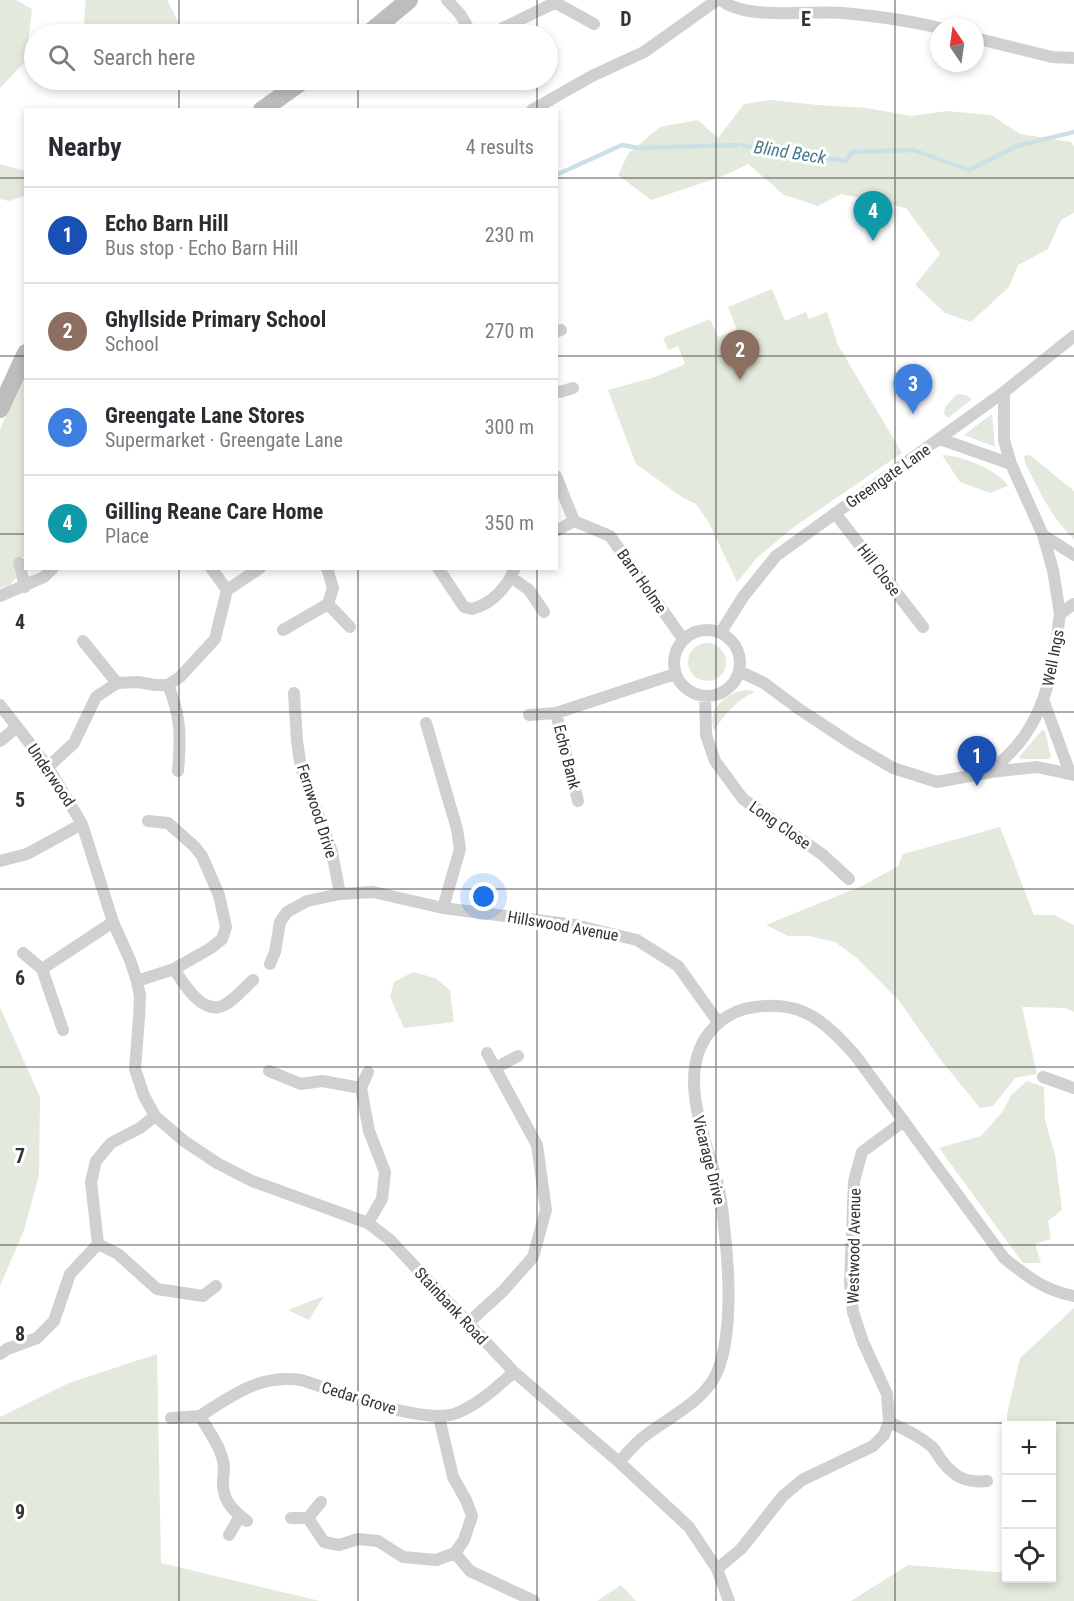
<!DOCTYPE html>
<meta charset="utf-8">
<style>
:root{--surface:#fff;--page:#f7f7f7;--text:#2b2b33;--muted:#7c7c81;--line:#e1e1e2;--accent:#db2777}
body{margin:0;font-family:"Roboto Condensed",sans-serif;background:var(--page);color:var(--text)}
.controls{position:absolute;right:18px;bottom:18px;display:grid;overflow:hidden;border-radius:0px;box-shadow:0 3px 9px #0003}
.controls button{width:54px;height:54px;display:grid;place-items:center;padding:0;border:0;border-bottom:2px solid var(--line);background:var(--surface);color:var(--text);font:30px sans-serif}
.compass{position:absolute;left:930px;top:18px;width:54px;height:54px;border-radius:50%;background:var(--surface);box-shadow:0 3px 9px #0003;rotate:347deg}
.you{position:absolute;left:484px;top:897px;width:21px;height:21px;margin:-15px;border:4px solid #fff;border-radius:50%;background:#1a73e8;box-shadow:0 0 0 9px #1a73e833}
.badge{display:grid;place-items:center;width:39px;height:39px;border-radius:50%;background:var(--accent);color:#fff;font-size:20px;font-weight:700}
.pin{position:absolute;translate:-50% -50px;filter:drop-shadow(0 2px 3px #0008)}
.pin::after{content:'';position:absolute;top:32px;width:21px;height:18px;background:inherit;clip-path:polygon(0 0,100% 0,50% 100%)}
.list{margin:0;padding:0;list-style:none}
h2{display:flex;justify-content:space-between;align-items:center;height:78px;margin:0;padding:0 24px;font-size:26px}
h2 small{font-size:20px;font-weight:400;color:var(--muted)}
.list li{display:grid;grid-template-columns:39px 1fr auto;gap:18px;align-items:center;box-sizing:border-box;height:96px;padding:0 24px;border-top:2px solid var(--line)}
.list b{display:block;font-size:22px;white-space:nowrap}
.list p{margin:0;font-size:20px;white-space:nowrap;color:var(--muted)}
.list em{font-size:20px;font-style:normal;color:var(--muted)}
.icon{flex:none;width:33px;height:33px;fill:none;stroke:currentColor;stroke-width:2;stroke-linecap:round;stroke-linejoin:round}
.map{position:relative;flex:none;width:1074px;height:1601px;overflow:hidden}
.search{position:absolute;background:var(--surface);box-shadow:0 3px 9px #0003;left:24px;top:24px;width:534px;height:66px;display:flex;align-items:center;gap:15px;box-sizing:border-box;padding:0 21px;border-radius:33px;color:var(--muted);font-size:22px}
.panel{position:absolute;background:var(--surface);box-shadow:0 3px 9px #0003;left:24px;top:108px;width:534px;height:462px;border-radius:0px}
.map>svg:first-child{display:block}
.green{fill:#e4e9dd}
.lines{fill:none;stroke-linecap:round;stroke-linejoin:round}
.stream{stroke:#cce0e7;stroke-width:4.5}
.street{stroke:#d0d0d0;stroke-width:12}
.secondary{stroke:#bdbdbd;stroke-width:18}
.grid{fill:none;stroke:#333;stroke-width:1.5;stroke-opacity:0.55}
.labels{text-anchor:middle;dominant-baseline:central;stroke-width:6;stroke-linejoin:round;paint-order:stroke}
.street-label{font-size:16px;fill:#333;stroke:#fff}
.water-label{font-size:18px;font-style:italic;fill:#477c8f;stroke:#fff}
.grid-label{font-size:20px;text-anchor:middle;font-weight:bold;fill:#333;stroke:#fff;stroke-width:6;stroke-linejoin:round;paint-order:stroke}
</style>
<div class="map">
<svg width="1074" height="1601" viewBox="0 0 1074 1601">
<rect width="100%" height="100%" fill="#fff"/>
<path class="green" d="M 0,0 L 16,0 L 32,9 L 26,61 L 0,88 Z
M 86,0 L 167,0 L 180,25 L 168,34 L 90,34 L 84,21 Z
M 771,100 L 818,105 L 867,108 L 911,116 L 947,111 L 991,115 L 1020,134 L 1071,142 L 1074,147 L 1074,213 L 1061,220 L 1048,249 L 1018,265 L 1009,287 L 971,322 L 945,313 L 915,285 L 940,254 L 906,208 L 841,194 L 818,206 L 784,195 L 748,164 L 723,176 L 651,200 L 618,175 L 628,154 L 660,127 L 698,120 L 718,138 L 744,104 Z
M 0,164 L 25,171 L 25,196 L 9,201 L 0,199 Z
M 772,289 L 785,321 L 806,312 L 809,319 L 827,312 L 838,345 L 902,453 L 791,529 L 757,558 L 737,582 L 709,523 L 696,504 L 683,498 L 636,464 L 608,390 L 652,378 L 685,364 L 678,346 L 668,350 L 663,338 L 710,319 L 718,337 L 737,330 L 728,307 Z
M 25,374 L 25,559 L 24,557 L 13,562 L 16,578 L 10,585 L 0,588 L 0,429 Z
M 957,394 L 966,395 L 972,399 L 948,418 L 944,414 L 945,407 Z
M 992,414 L 995,447 L 964,435 Z
M 942,455 C 960,455 999,470 1008,486 L 990,493 L 960,482 Z
M 1030,455 L 1074,491 L 1074,539 C 1050,516 1040,492 1025,463 L 1024,456 Z
M688 662a19 19 0 1 1 38 0a19 19 0 1 1-38 0Z
M 744,690 L 756,691 C 738,699 724,714 714,731 C 707,709 725,694 744,690 Z
M 1042,730 L 1045,731 L 1051,757 L 1049,759 L 1021,759 L 1019,757 Z
M 1000,827 L 1034,915 L 1054,915 L 1074,925 L 1074,1012 L 1065,1008 L 1022,1007 L 1037,1074 L 1015,1078 L 993,1106 L 980,1108 L 940,1059 L 900,1002 L 857,958 L 835,942 L 809,936 L 788,936 L 766,925 L 864,885 L 898,866 L 903,854 Z
M 413,972 L 435,978 L 450,990 L 454,1022 L 404,1028 L 390,997 L 394,982 Z
M 0,1007 L 40,1097 L 39,1175 L 24,1230 L 0,1286 Z
M 1027,1081 L 1044,1087 L 1045,1120 L 1055,1155 L 1062,1210 L 1048,1221 L 1051,1239 L 1035,1244 L 1041,1263 L 1023,1263 L 939,1148 L 981,1136 L 1003,1111 L 1011,1095 Z
M 324,1296 L 309,1320 L 288,1310 Z
M 1074,1308 L 1074,1601 L 851,1601 L 908,1565 L 1006,1573 L 1006,1578 L 1052,1578 L 1052,1426 L 1007,1425 L 1007,1414 L 1020,1358 Z
M 157,1354 L 161,1563 L 320,1601 L 0,1601 L 0,1417 L 69,1383 Z
M 621,1585 L 636,1601 L 597,1601 Z"/>
<g class="lines">
<path class="stream" d="M 743,145 C 777,153 812,155 846,161 L 852,152 L 913,150 L 969,170 L 1017,146 L 1074,132
M 556,175 L 622,145 L 638,148 L 738,145"/>
<path class="street" d="M 447,0 L 460,14 L 472,34
M 721,0 C 747,21 811,10 843,13 C 875,16 908,20 939,28
M 491,34 L 552,4 L 558,4 L 594,24
M 975,38 L 1052,57 L 1074,58
M 532,110 L 592,76 L 644,52 L 717,0
M 556,332 L 561,330
M 556,391 L 560,392 L 573,388
M 1004,392 L 1004,440 L 1011,464 L 1043,535 L 1053,570 L 1060,614 L 1074,604
M 940,439 L 1011,464
M 556,476 L 574,521 L 610,536 L 683,639
M 835,513 L 923,627
M 556,531 L 574,521
M 1043,535 L 1074,555
M 19,563 L 25,587
M 211,568 L 227,590
M 438,568 L 464,607 L 472,609 C 492,604 507,587 515,568
M 511,577 L 529,590 L 544,612
M 0,596 L 44,577 L 53,568
M 328,604 L 350,627
M674 663a33 33 0 1 1 66 0a33 33 0 1 1-66 0Z
M 283,630 L 328,604 L 333,588 L 327,568
M 721,632 L 743,597 L 776,556 L 1004,392 L 1074,336
M 83,641 L 117,683
M 739,671 L 764,683 L 799,709 L 852,744 L 893,768 L 937,782 L 991,772 L 1037,767 L 1074,775
M 168,685 C 181,716 181,738 178,771
M 294,693 L 297,741 L 301,768 L 332,852 L 340,894
M 705,696 L 706,735 L 715,761 L 743,799 L 823,855 L 849,879
M 1044,702 L 1070,773
M 0,705 L 48,767 L 82,824 L 113,922 L 130,960 L 137,981 L 140,996 L 139,1018 L 135,1069 L 144,1096 L 155,1116 L 184,1141 L 217,1163 L 252,1181 L 368,1223 L 390,1240 L 514,1372 L 619,1462 L 689,1527 L 717,1569 L 729,1601
M 556,713 L 578,801
M 529,715 L 556,713 L 675,674
M 426,723 L 457,829 L 460,849 L 443,908
M 0,741 L 17,727
M 48,767 L 74,743 L 96,697 L 117,683 L 138,682 L 155,685 L 168,685 L 180,677 L 215,639 L 227,590 L 260,568
M 991,772 C 1002,761 1014,750 1023,738 C 1050,701 1054,657 1060,614
M 0,861 L 27,854 L 82,824
M 23,953 L 42,969 L 63,1030
M 270,964 L 275,952 L 280,922 L 287,912 L 307,901 L 340,894 L 373,892 L 443,908 L 575,925 L 637,940 L 678,966 L 718,1022
M 42,969 L 113,922
M 174,969 C 183,982 199,1011 219,1007 C 231,1004 244,988 253,980
M 137,981 L 174,969 L 211,948 L 222,939 L 226,927 L 219,895 L 202,856 L 194,846 L 168,823 L 148,821
M 495,1068 L 518,1056
M 269,1071 L 301,1084 L 322,1081 L 361,1088 L 369,1131 L 385,1172 L 382,1199 L 368,1223
M 1043,1077 L 1074,1088
M 361,1088 L 368,1072
M 98,1244 L 118,1254 L 157,1289 L 203,1296 L 216,1286
M 467,1324 L 503,1291 L 533,1257 L 546,1210 L 537,1145 L 487,1053
M 0,1354 L 7,1349 L 37,1338 L 54,1321 L 70,1274 L 98,1244 L 91,1182 L 96,1161 L 111,1143 L 140,1128 L 155,1116
M 171,1418 L 200,1416
M 889,1422 C 904,1429 918,1435 931,1446 C 936,1450 938,1456 942,1461 C 955,1478 967,1483 987,1481
M 619,1462 C 626,1454 633,1446 641,1439 C 666,1418 706,1402 718,1370 C 733,1331 729,1267 724,1226 C 723,1212 721,1198 718,1185 C 706,1140 676,1075 709,1033 C 721,1018 736,1009 755,1007 C 803,1000 825,1022 855,1055 L 1004,1258 C 1028,1277 1043,1290 1074,1296
M 291,1518 L 308,1518 L 324,1542 L 339,1545 L 358,1539 L 378,1541 L 403,1557 L 436,1560 L 455,1553 L 464,1540 L 472,1516 L 466,1500 L 453,1477 L 439,1417
M 308,1518 L 321,1502
M 247,1521 C 232,1510 222,1500 223,1480 C 224,1471 225,1465 222,1457 C 218,1442 207,1429 200,1416 C 233,1395 260,1374 301,1380 C 337,1391 424,1426 457,1413 C 479,1404 497,1387 514,1372
M 229,1535 L 240,1516
M 455,1553 L 470,1571 L 534,1601
M 717,1569 L 741,1549 L 783,1496 L 802,1480 L 873,1446 L 884,1435 L 889,1422 L 887,1394 L 863,1342 L 853,1312 L 850,1283 L 854,1181 L 862,1152 L 904,1121"/>
<path class="secondary" d="M 368,34 L 409,0
M 262,110 L 304,80
M 0,409 L 26,353"/>
</g>
<path class="grid" d="M 179,0 L 179,34M 358,0 L 358,34M 537,0 L 537,34M 716,0 L 716,1601M 895,0 L 895,1601M 179,80 L 179,110M 358,80 L 358,110M 537,80 L 537,110M 0,178 L 26,178M 556,178 L 1074,178M 0,356 L 26,356M 556,356 L 1074,356M 0,534 L 26,534M 556,534 L 1074,534M 179,568 L 179,1601M 358,568 L 358,1601M 537,568 L 537,1601M 0,712 L 1074,712M 0,889 L 1074,889M 0,1067 L 1074,1067M 0,1245 L 1074,1245M 0,1423 L 1074,1423"/>
<g class="labels">
<g class="street-label">
<text transform="translate(888 476) rotate(-35)">Greengate Lane</text>
<text transform="translate(879 570) rotate(53)">Hill Close</text>
<text transform="translate(642 581) rotate(55)">Barn Holme</text>
<text transform="translate(1053 658) rotate(-79)">Well Ings</text>
<text transform="translate(567 757) rotate(76)">Echo Bank</text>
<text transform="translate(51 775) rotate(56)">Underwood</text>
<text transform="translate(317 811) rotate(72)">Fernwood Drive</text>
<text transform="translate(780 825) rotate(35)">Long Close</text>
<text transform="translate(563 926) rotate(10)">Hillswood Avenue</text>
<text transform="translate(709 1160) rotate(76)">Vicarage Drive</text>
<text transform="translate(854 1246) rotate(-89)">Westwood Avenue</text>
<text transform="translate(451 1306) rotate(47)">Stainbank Road</text>
<text transform="translate(359 1398) rotate(17)">Cedar Grove</text>
</g>
<g class="water-label">
<text transform="translate(790 152) rotate(9)">Blind Beck</text>
</g>
</g>
<g class="grid-label">
<text x="626" y="26">D</text>
<text x="806" y="26">E</text>
<text x="20" y="629">4</text>
<text x="20" y="807">5</text>
<text x="20" y="985">6</text>
<text x="20" y="1163">7</text>
<text x="20" y="1341">8</text>
<text x="20" y="1519">9</text>
</g>
</svg>
<div class="controls">
<button>+</button>
<button>−</button>
<button><svg class="icon" aria-label="locate" viewBox="0 0 24 24"><circle cx="12" cy="12" r="6"/><path d="M12 2v4M12 18v4M2 12h4M18 12h4"/></svg></button>
</div>
<svg class="compass" viewBox="-18 -18 36 36"><path d="M0-13l5 13h-10z" fill="#e53935"/><path d="M0 13l5-13h-10z" fill="#7c7c81"/></svg>
<div class="you"></div>
<div class="pin badge" style="left:977px;top:786px;background:#1a4fb4">1</div>
<div class="pin badge" style="left:740px;top:380px;background:#8d6e63">2</div>
<div class="pin badge" style="left:913px;top:414px;background:#3f7fe0">3</div>
<div class="pin badge" style="left:873px;top:241px;background:#0f9aa8">4</div>
<div class="search"><svg class="icon" aria-label="search" viewBox="0 0 24 24"><circle cx="10" cy="10" r="6"/><path d="M15 15l6 6"/></svg>Search here</div>
<section class="panel">
<h2>Nearby<small>4 results</small></h2>
<ul class="list">
<li><span class="badge" style="background:#1a4fb4">1</span><div><b>Echo Barn Hill</b><p>Bus stop · Echo Barn Hill</p></div><em>230 m</em></li>
<li><span class="badge" style="background:#8d6e63">2</span><div><b>Ghyllside Primary School</b><p>School</p></div><em>270 m</em></li>
<li><span class="badge" style="background:#3f7fe0">3</span><div><b>Greengate Lane Stores</b><p>Supermarket · Greengate Lane</p></div><em>300 m</em></li>
<li><span class="badge" style="background:#0f9aa8">4</span><div><b>Gilling Reane Care Home</b><p>Place</p></div><em>350 m</em></li>
</ul>
</section>
</div>
